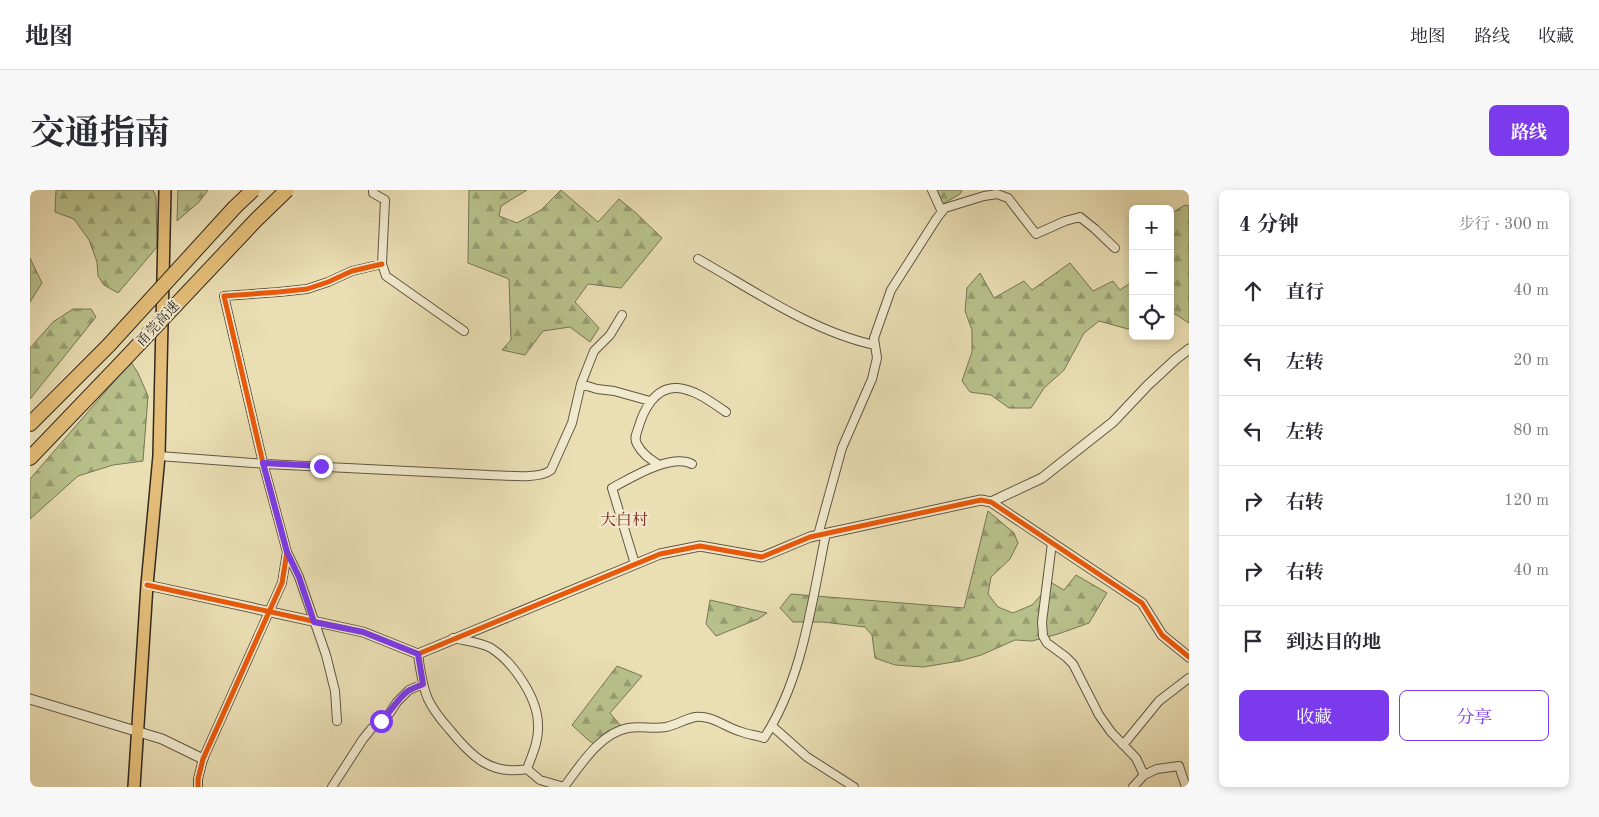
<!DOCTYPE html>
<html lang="zh">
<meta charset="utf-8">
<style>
:root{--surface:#fff;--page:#f7f7f7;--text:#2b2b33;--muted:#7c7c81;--line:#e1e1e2;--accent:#7c3aed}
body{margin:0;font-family:"Old Standard TT","Noto Serif SC",serif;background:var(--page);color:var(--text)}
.controls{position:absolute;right:15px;top:15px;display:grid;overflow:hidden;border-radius:8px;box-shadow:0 2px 8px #0003}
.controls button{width:45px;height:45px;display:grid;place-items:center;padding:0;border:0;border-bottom:1px solid var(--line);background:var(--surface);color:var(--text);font:25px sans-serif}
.stop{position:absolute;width:15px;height:15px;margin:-11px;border:4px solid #7c3aed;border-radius:50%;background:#fff}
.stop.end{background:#7c3aed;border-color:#fff;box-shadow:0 1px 5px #0008}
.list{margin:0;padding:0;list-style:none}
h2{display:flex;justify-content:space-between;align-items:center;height:65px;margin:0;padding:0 20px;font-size:21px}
h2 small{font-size:16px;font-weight:400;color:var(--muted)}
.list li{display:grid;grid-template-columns:32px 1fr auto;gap:15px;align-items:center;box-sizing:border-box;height:70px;padding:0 20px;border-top:1px solid var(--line)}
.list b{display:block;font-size:19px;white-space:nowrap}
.list em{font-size:16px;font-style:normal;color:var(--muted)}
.actions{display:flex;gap:10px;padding:15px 20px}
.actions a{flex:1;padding:11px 0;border:1px solid var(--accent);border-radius:8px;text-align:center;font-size:18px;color:var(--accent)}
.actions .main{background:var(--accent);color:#fff}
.icon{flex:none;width:28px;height:28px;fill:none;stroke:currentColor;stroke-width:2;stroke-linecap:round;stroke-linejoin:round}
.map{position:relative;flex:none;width:1159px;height:597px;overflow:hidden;border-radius:8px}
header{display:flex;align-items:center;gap:30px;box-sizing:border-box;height:70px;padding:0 25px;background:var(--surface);border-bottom:1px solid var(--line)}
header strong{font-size:24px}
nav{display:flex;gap:28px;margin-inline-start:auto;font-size:18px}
.intro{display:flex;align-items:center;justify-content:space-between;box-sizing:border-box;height:120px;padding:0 30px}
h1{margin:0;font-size:35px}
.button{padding:12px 22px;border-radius:8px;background:var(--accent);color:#fff;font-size:18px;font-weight:700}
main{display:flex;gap:30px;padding:0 30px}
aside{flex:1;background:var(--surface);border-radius:8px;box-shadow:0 2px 8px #0003}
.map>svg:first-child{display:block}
.forest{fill:url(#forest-firs);stroke:#757656}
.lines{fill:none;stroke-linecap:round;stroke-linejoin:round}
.minor-casing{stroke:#605745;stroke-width:10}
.tertiary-casing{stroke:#605745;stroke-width:11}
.primary-casing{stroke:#322a20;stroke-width:14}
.motorway-casing{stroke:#322a20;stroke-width:16}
.minor{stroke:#f1eace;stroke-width:8}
.tertiary{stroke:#f1eace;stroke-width:9}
.primary{stroke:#e5bf7a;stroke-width:11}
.motorway{stroke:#e5bf7a;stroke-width:14}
.motorway-bridge-casing{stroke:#322a20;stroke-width:16;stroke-linecap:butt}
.motorway-bridge{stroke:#e5bf7a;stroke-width:14}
.cycleway-casing{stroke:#f1eace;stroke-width:8}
.cycleway{stroke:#e8590c;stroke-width:5}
.route{stroke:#7c3aed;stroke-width:6}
.labels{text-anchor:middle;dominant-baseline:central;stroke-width:4;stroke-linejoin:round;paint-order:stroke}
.street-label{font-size:14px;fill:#322a20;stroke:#f1eace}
.quarter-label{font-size:16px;fill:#7a1f14;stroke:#f1eace}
</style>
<header>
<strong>地图</strong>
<nav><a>地图</a><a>路线</a><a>收藏</a></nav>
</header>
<div class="intro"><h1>交通指南</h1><a class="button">路线</a></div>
<main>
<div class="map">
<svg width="1159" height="597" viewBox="0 0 1159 597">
<defs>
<pattern id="forest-firs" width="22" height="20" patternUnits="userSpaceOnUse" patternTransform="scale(1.25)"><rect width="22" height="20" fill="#b8c18b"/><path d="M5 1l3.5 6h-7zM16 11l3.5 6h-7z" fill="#969d71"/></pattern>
</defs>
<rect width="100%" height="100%" fill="#eadeb3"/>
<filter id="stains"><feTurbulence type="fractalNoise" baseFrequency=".004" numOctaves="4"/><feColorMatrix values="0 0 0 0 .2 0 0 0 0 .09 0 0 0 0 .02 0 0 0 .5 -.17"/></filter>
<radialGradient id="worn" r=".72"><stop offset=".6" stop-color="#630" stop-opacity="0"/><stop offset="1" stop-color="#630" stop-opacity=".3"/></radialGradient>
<path class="forest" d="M 26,0 L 123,0 L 126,7 L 127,57 L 88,103 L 74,95 L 68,86 L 67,72 L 59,50 L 44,29 L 25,22 Z
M 148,0 L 178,0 L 169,12 L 147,31 Z
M 439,0 L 497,0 L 471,16 L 469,26 L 487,33 L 511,20 L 531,0 L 568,32 L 589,9 L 606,23 L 632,48 L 591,98 L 558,94 L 545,112 L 569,138 L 560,152 L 540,137 L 513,141 L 495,165 L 472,160 L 481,150 L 479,89 L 438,73 Z
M 904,0 L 932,0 L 930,4 L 909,16 Z
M 1155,15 L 1159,16 L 1159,133 L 1145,124 L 1140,124 L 1140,24 Z
M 0,68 L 12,93 L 0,112 Z
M 1040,73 L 1063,101 L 1083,91 L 1090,100 L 1103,91 L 1103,136 L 1098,139 L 1069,131 L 1054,143 L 1034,180 L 1014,198 L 1001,218 L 979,218 L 961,205 L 940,202 L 932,191 L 942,162 L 942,140 L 935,121 L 937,98 L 950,83 L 964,108 L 994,91 L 1002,100 Z
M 43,119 L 61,119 L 66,127 L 0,209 L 0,158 L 23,132 Z
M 101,172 L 108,183 L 118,206 L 113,271 L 83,275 L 48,286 L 0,329 L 0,289 Z
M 958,321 L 984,343 L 988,353 L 980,369 L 961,387 L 958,404 L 968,417 L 983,423 L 1002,415 L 1022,393 L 1034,400 L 1046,385 L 1077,403 L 1059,433 L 1028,444 L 1002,451 L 985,450 L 951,465 L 930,471 L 893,477 L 865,475 L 845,468 L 842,445 L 835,437 L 793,432 L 763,432 L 750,418 L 761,404 L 934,418 Z
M 680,410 L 737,423 L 728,429 L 686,446 L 676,434 Z
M 587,476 L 612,486 L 580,523 L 590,535 L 565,555 L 557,549 L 542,535 Z"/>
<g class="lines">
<g class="minor-casing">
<path id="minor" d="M 343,0 L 343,3 L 355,10 L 352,74 L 356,86 L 434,141
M 902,0 L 912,22
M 668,69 C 723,100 783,142 845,155
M 551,194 L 567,199 L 584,201 L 620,211
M 129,266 L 236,274 L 459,285 C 474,285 509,290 521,280 L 542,233 L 551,194 L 564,161 L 580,145 L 592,125
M 629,275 C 620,269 612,264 607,254 C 604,249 606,244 608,239 C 613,221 625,196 648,198 C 666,200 681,212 696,222
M 788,345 L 812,258 L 842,189 L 847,168 L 844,148 L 861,100 L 907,28 L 915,18 L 954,6 L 967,4 L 978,8 L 1006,44 L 1035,31 L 1050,27 L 1065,39 L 1085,58
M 1022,353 L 1012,432 L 1013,446 L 1017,453 L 1036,467 L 1043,474 L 1069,525 L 1081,542 L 1106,568 L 1114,585 L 1103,597
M 257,362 L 269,387 L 296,465 L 305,501 L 307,531
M 605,374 L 582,298 C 601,288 641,263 662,274
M 423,448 C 435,451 450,452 461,458 C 483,472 508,508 508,535 C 509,551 502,565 497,579 L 510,590 L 534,597
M 388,464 C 390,479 392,495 398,509 C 403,520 412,531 420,540 C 441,566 461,586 497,579
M 742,536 L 777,567 L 824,597
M 1093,555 L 1129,511 L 1159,488
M 1114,585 L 1127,579 L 1149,576 L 1156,597
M 168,597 L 168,589 L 173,569 L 252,393 L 257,362 L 233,273 L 194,106 L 249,102 L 277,99 L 298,92 L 322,81 L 352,74
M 302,597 L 333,549 L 342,538 L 359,524 L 367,512 L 379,500 L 393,494
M 534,597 C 550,576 570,543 598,538 C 610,536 624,539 636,537 C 646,535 655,529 665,527 C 683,525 696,538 712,542 C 719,545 727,545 734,548 C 773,489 782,410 796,343"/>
</g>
<g class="tertiary-casing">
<path id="tertiary" d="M 961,312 L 1012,288 L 1083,232 L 1118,195 L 1146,169 L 1159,159
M 117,395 L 333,442 L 388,464 L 630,364 L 670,356 L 732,367 L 780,347 L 951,310 L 961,312 L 1112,413 L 1132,445 L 1159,467
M 0,509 L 132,549 L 173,569"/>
</g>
<g class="primary-casing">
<path id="primary" d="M 104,597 L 117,395 L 129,266 L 135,0"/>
</g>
<g class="motorway-casing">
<path id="motorway" d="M 0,234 L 79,155
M 0,268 L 93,171"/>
</g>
<use href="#minor" class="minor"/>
<use href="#tertiary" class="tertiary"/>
<use href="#primary" class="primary"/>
<use href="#motorway" class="motorway"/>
<g class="motorway-bridge-casing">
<path id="motorway-bridge" d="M 79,155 L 205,17 L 223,0
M 93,171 L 226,30 L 257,0"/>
</g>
<use href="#motorway-bridge" class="motorway-bridge"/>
<g class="cycleway-casing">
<path id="cycleway" d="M 117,395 L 333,442 L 388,464 L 630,364 L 670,356 L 732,367 L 780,347 L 951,310 L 961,312 L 1112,413 L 1132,445 L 1159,467
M 168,597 L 168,589 L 173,569 L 252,393 L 257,362 L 233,273 L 194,106 L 249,102 L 277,99 L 298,92 L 322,81 L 352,74"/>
</g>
<use href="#cycleway" class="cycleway"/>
</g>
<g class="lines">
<path class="route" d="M 291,276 L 233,273 L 257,362 L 269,387 L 284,432 L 333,442 L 388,464 L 393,494 C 389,496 383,498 378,501 C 367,509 361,522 351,531"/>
</g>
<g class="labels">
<g class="street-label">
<text transform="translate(128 134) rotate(-47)">甬莞高速</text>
</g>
<g class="quarter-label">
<text x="594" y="331">大白村</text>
</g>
</g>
<rect width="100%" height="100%" filter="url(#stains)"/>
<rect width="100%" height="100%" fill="url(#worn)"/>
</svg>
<div class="controls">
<button>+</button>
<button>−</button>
<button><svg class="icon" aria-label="locate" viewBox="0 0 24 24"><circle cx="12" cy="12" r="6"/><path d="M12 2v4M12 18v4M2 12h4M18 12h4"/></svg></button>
</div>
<div class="stop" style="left:351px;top:531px"></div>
<div class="stop end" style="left:291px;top:276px"></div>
</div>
<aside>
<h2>4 分钟<small>步行 · 300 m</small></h2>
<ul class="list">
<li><svg class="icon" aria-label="ahead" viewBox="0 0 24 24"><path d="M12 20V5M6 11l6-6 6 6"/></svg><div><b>直行</b></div><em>40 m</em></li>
<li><svg class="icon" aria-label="left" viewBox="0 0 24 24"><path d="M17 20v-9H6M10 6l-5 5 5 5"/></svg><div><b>左转</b></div><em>20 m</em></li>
<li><svg class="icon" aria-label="left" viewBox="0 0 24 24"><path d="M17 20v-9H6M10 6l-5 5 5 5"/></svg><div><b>左转</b></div><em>80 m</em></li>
<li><svg class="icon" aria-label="right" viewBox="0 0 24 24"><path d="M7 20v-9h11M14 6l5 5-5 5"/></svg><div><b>右转</b></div><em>120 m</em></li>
<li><svg class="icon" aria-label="right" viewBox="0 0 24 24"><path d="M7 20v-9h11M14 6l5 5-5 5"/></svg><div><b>右转</b></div><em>40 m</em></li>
<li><svg class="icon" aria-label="arrive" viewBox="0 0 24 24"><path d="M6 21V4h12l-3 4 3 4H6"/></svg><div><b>到达目的地</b></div></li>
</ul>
<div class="actions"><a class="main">收藏</a><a>分享</a></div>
</aside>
</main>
